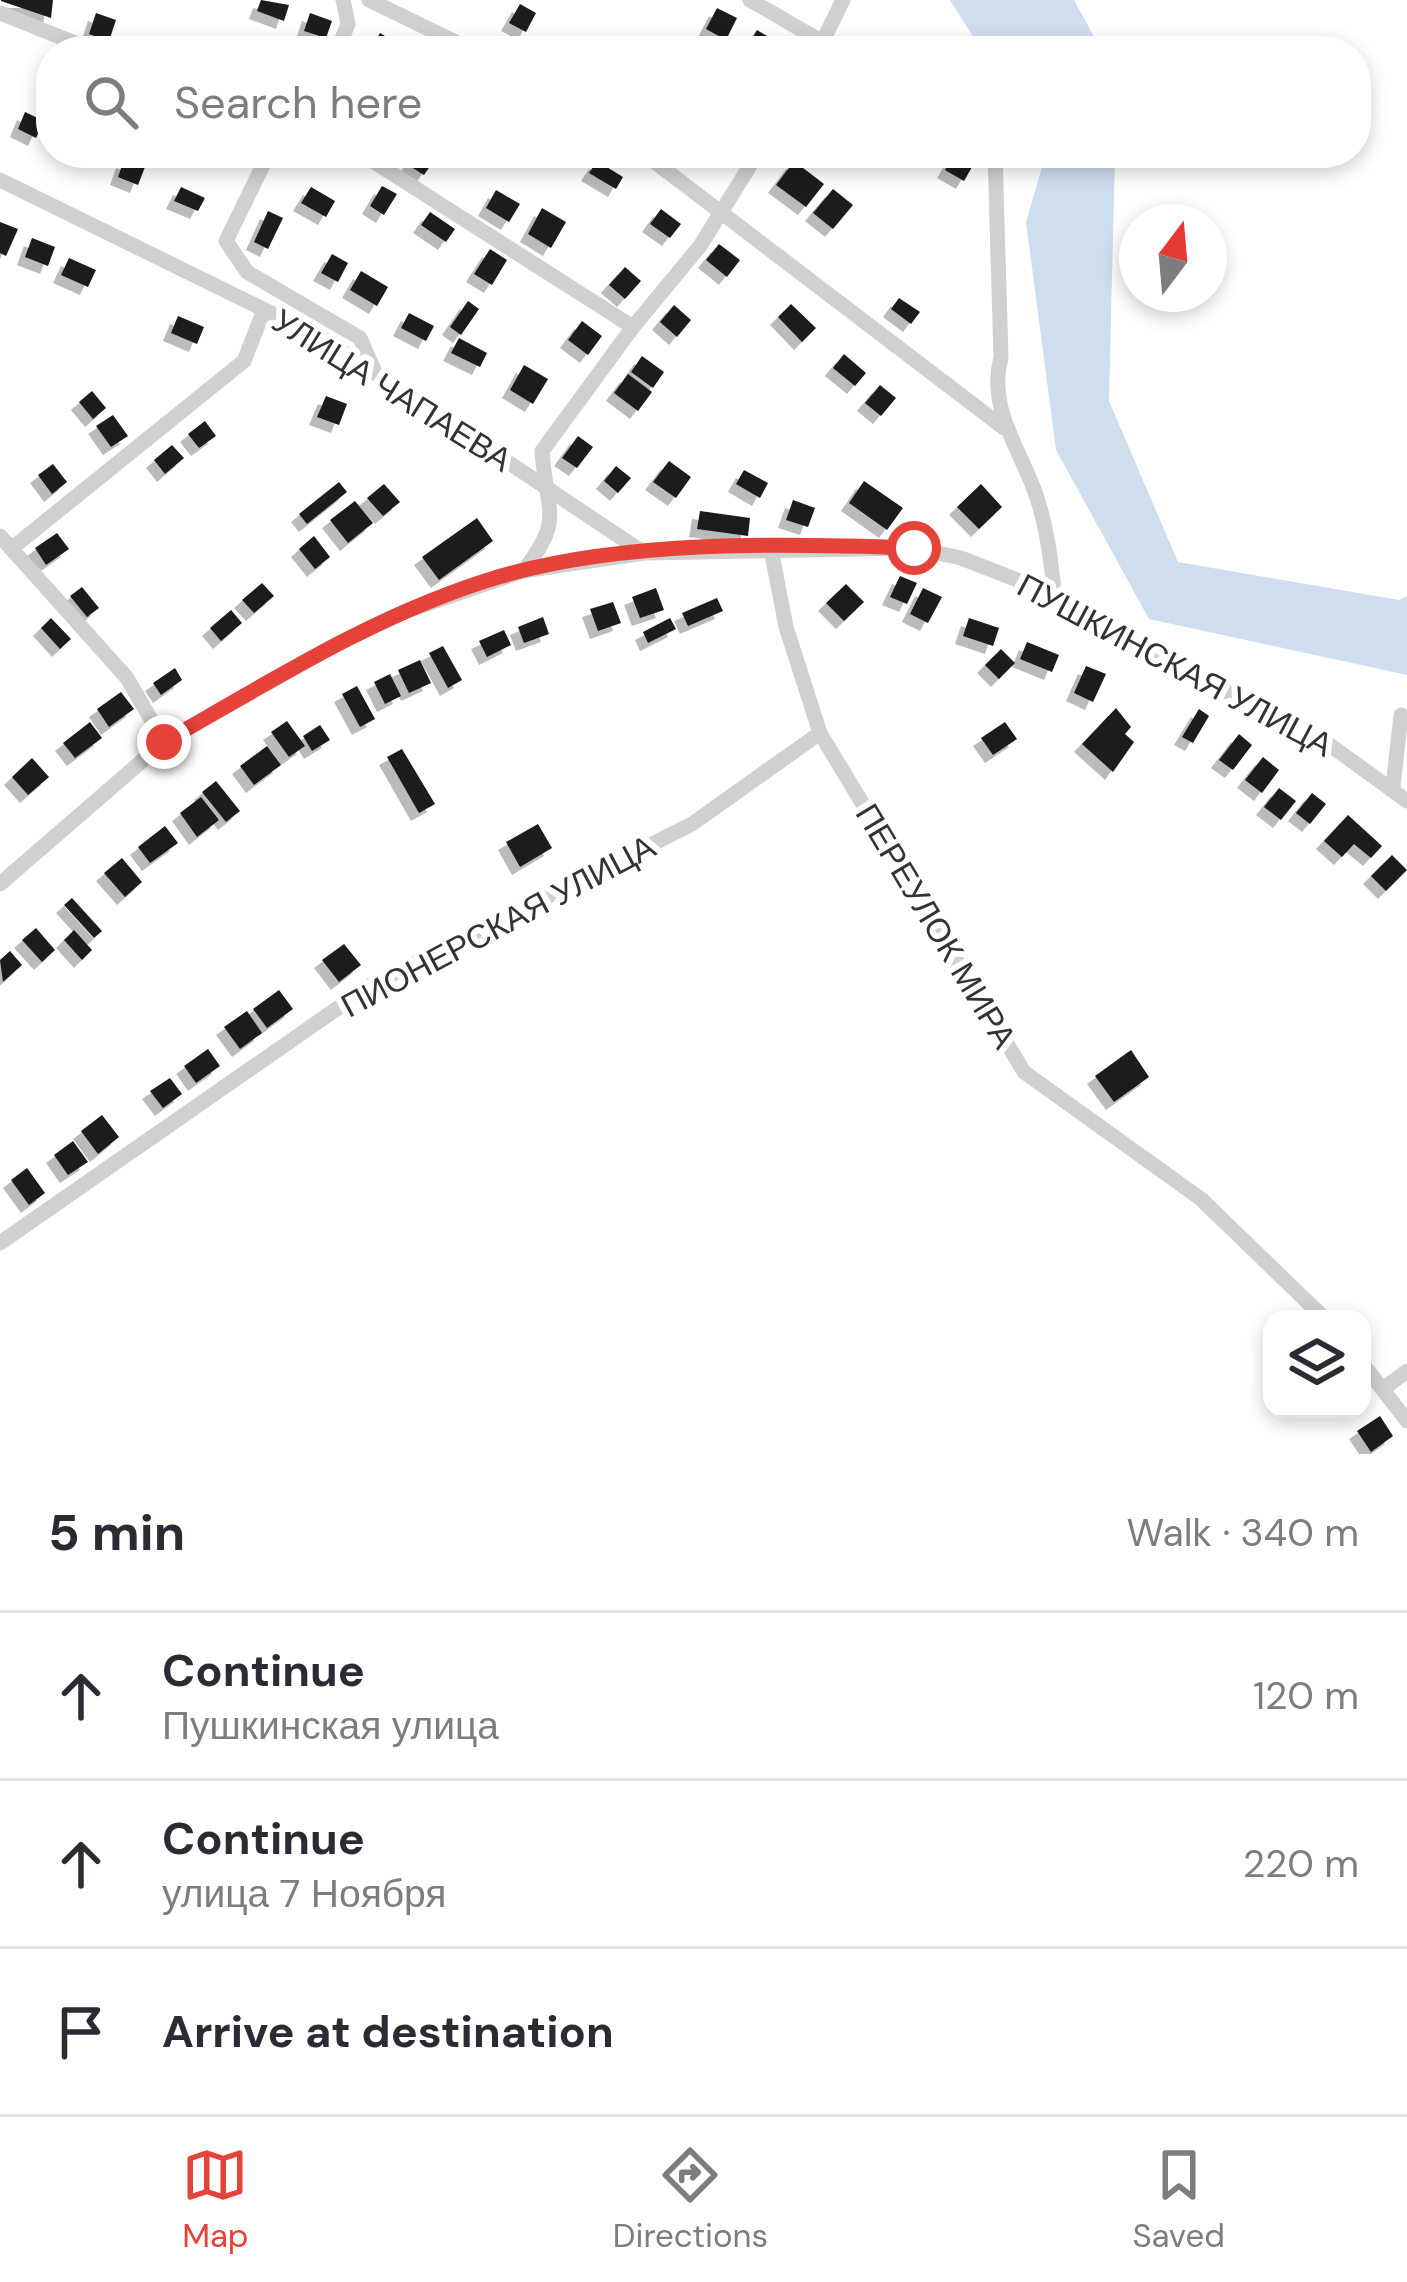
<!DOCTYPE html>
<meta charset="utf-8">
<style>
:root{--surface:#fff;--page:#f7f7f7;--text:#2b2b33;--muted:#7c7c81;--line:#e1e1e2;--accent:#e54239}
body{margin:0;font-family:"DM Sans",sans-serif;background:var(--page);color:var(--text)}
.controls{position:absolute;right:36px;bottom:36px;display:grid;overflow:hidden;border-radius:24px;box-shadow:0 6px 18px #0003}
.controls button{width:108px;height:108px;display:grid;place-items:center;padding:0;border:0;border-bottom:3px solid var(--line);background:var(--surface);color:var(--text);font:60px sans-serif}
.compass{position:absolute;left:1119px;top:204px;width:108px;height:108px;border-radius:50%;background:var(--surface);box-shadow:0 6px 18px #0003;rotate:16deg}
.stop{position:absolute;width:36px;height:36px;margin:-27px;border:9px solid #e54239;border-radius:50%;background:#fff}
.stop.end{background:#e54239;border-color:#fff;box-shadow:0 3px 12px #0008}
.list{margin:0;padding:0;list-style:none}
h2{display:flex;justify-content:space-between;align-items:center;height:156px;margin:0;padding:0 48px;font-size:51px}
h2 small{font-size:39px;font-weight:400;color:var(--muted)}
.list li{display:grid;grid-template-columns:78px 1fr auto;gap:36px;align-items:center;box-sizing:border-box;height:168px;padding:0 48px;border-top:3px solid var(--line)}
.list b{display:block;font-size:45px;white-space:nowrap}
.list p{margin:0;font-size:39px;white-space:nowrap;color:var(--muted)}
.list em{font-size:39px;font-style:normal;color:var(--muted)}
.icon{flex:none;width:66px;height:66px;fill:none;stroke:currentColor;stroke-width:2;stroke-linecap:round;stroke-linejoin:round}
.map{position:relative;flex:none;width:1407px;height:1454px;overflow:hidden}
.search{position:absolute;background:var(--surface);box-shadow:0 6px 18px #0003;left:36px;right:36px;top:36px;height:132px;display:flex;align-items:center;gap:30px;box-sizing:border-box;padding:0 42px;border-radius:48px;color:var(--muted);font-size:45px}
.sheet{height:660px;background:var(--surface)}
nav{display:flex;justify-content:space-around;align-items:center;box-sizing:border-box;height:168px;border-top:3px solid var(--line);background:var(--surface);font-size:33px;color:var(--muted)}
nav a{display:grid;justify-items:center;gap:6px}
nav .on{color:var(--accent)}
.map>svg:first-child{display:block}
.water{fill:#cfdeee}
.building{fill:#1a1a1a;filter:url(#shadow)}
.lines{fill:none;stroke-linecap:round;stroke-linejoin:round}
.minor{stroke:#d0d0d0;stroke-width:15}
.route{stroke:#e54239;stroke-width:15}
.labels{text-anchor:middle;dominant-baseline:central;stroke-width:12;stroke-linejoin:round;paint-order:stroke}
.street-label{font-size:33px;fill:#333;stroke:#fff}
</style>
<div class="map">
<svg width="1407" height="1454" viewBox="0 0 1407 1454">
<defs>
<filter id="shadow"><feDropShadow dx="-8" dy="8" stdDeviation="0" flood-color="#0004"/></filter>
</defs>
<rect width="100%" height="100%" fill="#fff"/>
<path class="water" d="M 950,0 L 1074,0 L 1102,51 L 982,51 Z
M 1046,153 L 1115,153 L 1109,401 L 1178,562 L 1399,600 L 1407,596 L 1407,675 L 1149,619 L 1056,450 L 1026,222 Z"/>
<path class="building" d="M 53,0 L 51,18 L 1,1 L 1,0 Z
M 261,0 L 289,5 L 284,21 L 257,11 Z
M 520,4 L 536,13 L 526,32 L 509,23 Z
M 717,8 L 737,18 L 726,40 L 706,29 Z
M 96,13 L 116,20 L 109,41 L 89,34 Z
M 310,13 L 332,21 L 326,38 L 304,31 Z
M 757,30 L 774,40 L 767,51 L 744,51 Z
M 380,33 L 410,51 L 369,51 Z
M 25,112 L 44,121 L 36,138 L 18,129 Z
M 416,153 L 439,153 L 424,175 L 408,165 Z
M 955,153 L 980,153 L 964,181 L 945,170 Z
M 124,160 L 145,167 L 138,185 L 118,177 Z
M 597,161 L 623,177 L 616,189 L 589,173 Z
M 794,161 L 824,184 L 806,207 L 776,185 Z
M 382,186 L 397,194 L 384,215 L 370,206 Z
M 181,187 L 205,198 L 198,211 L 174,201 Z
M 311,187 L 335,201 L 326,217 L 301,203 Z
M 833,189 L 853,205 L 833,229 L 813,213 Z
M 496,190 L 520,204 L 509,222 L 486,208 Z
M 542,208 L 566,222 L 551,248 L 528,234 Z
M 661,209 L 681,224 L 670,238 L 650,224 Z
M 268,211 L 283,218 L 268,249 L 254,242 Z
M 430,212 L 455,229 L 446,242 L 421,225 Z
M 0,222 L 18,229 L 6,256 L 0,253 Z
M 32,238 L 55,247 L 48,266 L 25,257 Z
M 719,244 L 740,260 L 727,277 L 706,260 Z
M 490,249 L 507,260 L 492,285 L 474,274 Z
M 332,254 L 348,263 L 338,282 L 321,273 Z
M 69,258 L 96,270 L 88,287 L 61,275 Z
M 625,267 L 641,281 L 625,299 L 609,285 Z
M 361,271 L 388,287 L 377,306 L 350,290 Z
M 899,298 L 920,312 L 911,324 L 891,309 Z
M 468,301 L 479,309 L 461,335 L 450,327 Z
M 791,304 L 816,328 L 802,342 L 778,317 Z
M 674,305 L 691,320 L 677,337 L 660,322 Z
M 409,313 L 434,326 L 426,341 L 401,328 Z
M 178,316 L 204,327 L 197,344 L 171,333 Z
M 582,321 L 602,336 L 588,355 L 568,340 Z
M 459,338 L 487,353 L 480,367 L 451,353 Z
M 844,354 L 866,373 L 855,386 L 833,368 Z
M 642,356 L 664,372 L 653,388 L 631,372 Z
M 524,365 L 548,379 L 533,404 L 510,390 Z
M 628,374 L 652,392 L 638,411 L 614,393 Z
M 880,385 L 896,398 L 881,416 L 865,403 Z
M 92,391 L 106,408 L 93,419 L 79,402 Z
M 326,396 L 347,404 L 339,425 L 317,417 Z
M 113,415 L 128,436 L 111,447 L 96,426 Z
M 205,421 L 216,436 L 199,448 L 188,434 Z
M 578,436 L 593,447 L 577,468 L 562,458 Z
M 172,445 L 184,458 L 165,474 L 154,460 Z
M 669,461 L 691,477 L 676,498 L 653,482 Z
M 53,464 L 67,482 L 52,494 L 38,475 Z
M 616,466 L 631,478 L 618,493 L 604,481 Z
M 744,470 L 768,483 L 760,498 L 736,484 Z
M 864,481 L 903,508 L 887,530 L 849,503 Z
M 339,482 L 347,492 L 307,524 L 299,514 Z
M 384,484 L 400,502 L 383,516 L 367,498 Z
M 981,484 L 1002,507 L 979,529 L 957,507 Z
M 793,500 L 815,508 L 808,527 L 786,520 Z
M 355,501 L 373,523 L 348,543 L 330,520 Z
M 700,511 L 750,518 L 748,536 L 697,529 Z
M 477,518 L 493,541 L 439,580 L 422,557 Z
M 57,533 L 69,549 L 46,565 L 35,548 Z
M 314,536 L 330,557 L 315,569 L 299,549 Z
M 900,576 L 917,583 L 907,604 L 890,597 Z
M 262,583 L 274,596 L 254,613 L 242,600 Z
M 846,584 L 864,602 L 844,621 L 826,603 Z
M 82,587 L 99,608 L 87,617 L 70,596 Z
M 656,588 L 664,610 L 640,618 L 632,597 Z
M 923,588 L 942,597 L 928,623 L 910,614 Z
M 717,598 L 723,611 L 688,626 L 682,613 Z
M 613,602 L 621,623 L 598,631 L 590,609 Z
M 231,610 L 242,623 L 221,641 L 210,628 Z
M 543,617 L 549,634 L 524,643 L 518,627 Z
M 51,618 L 71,639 L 60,649 L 41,628 Z
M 670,618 L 676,629 L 648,643 L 643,632 Z
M 969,618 L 999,628 L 993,646 L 963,636 Z
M 504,630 L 511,645 L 487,657 L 479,641 Z
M 1027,642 L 1059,655 L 1052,672 L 1020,659 Z
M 443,646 L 462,680 L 448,688 L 429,653 Z
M 1001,649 L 1015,663 L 999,679 L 985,665 Z
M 420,660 L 431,683 L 409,693 L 398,670 Z
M 1086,666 L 1106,674 L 1093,702 L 1074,693 Z
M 175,668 L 182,680 L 161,695 L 153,683 Z
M 390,674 L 401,696 L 385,704 L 374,682 Z
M 357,686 L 375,719 L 360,727 L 342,694 Z
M 121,692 L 134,709 L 109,727 L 97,709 Z
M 1116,708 L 1131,727 L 1125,734 L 1134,742 L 1113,772 L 1082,744 Z
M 1199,709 L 1209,716 L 1193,743 L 1182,737 Z
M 287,721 L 305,746 L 289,757 L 271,732 Z
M 90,722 L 102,738 L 75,758 L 63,743 Z
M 1005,722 L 1017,739 L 993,755 L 981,738 Z
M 320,725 L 330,740 L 312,751 L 303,736 Z
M 1239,734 L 1252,745 L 1233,770 L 1219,760 Z
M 267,746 L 281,765 L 254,785 L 240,766 Z
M 402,749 L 435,804 L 419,813 L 387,757 Z
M 1263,757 L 1279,770 L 1262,793 L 1245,780 Z
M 32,758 L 49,777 L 28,795 L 12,777 Z
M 216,781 L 240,811 L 226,822 L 202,792 Z
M 1279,788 L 1296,801 L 1281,820 L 1264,807 Z
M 1312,793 L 1326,804 L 1310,824 L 1296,813 Z
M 201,797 L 219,820 L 197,837 L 180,813 Z
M 1348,815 L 1382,846 L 1371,858 L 1354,844 L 1342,857 L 1324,841 Z
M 538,824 L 552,848 L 520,867 L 506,842 Z
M 165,826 L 178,843 L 150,863 L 138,847 Z
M 1392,855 L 1407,870 L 1386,891 L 1371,876 Z
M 122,858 L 142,882 L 125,897 L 104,873 Z
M 72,898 L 102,931 L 94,938 L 64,905 Z
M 36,928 L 55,950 L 42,962 L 22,940 Z
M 74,930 L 92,950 L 82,960 L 64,940 Z
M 344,944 L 361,965 L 339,982 L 322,960 Z
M 10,951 L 22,965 L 3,982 L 0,960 Z
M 279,990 L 293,1009 L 267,1028 L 253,1009 Z
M 247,1011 L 262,1033 L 240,1049 L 224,1027 Z
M 208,1049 L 220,1066 L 196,1083 L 184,1066 Z
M 1131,1050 L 1149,1077 L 1114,1102 L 1095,1076 Z
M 170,1078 L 182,1094 L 163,1108 L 150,1091 Z
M 102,1115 L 119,1137 L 98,1154 L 81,1131 Z
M 73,1141 L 88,1162 L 68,1175 L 54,1155 Z
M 27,1168 L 45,1193 L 29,1205 L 11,1180 Z
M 1380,1416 L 1393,1436 L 1371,1452 L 1357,1431 Z"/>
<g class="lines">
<path class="minor" d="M 369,0 L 474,51
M 750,0 L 838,51
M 0,13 L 95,51
M 337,51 L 348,24 L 343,0
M 818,51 L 843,0
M 269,153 L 226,241 L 247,272 L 360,338 L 375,372
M 360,153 L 633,327
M 643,153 L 1004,428
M 995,153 L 1001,357 C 987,411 1021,448 1037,498 C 1048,531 1051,564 1055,599
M 0,180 L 324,339 L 644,553
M 0,536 L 127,678 L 164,742
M 11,549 L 244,361 L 264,310
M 771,549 L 786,627 L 820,733 L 1024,1072 L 1201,1199 L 1325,1319
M 523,571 C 565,518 546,513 542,451 L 633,327 L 700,246 L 758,153
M 1393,787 L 1401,715
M 0,884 L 164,742 L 335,645 L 404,612 L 523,571 L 644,553 L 914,548 L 961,558 L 1025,583 L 1167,669 L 1187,672 L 1319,737 L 1407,801
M 0,1243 L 371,985 L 692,824 L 820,733
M 1362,1363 L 1407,1421
M 1383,1389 L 1407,1371"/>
</g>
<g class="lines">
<path class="route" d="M 164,742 C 271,681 378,613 498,577 C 623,540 784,543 914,548"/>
</g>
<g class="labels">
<g class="street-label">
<text transform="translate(392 390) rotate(32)">УЛИЦА ЧАПАЕВА</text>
<text transform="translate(1175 665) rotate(28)">ПУШКИНСКАЯ УЛИЦА</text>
<text transform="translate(498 926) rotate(-28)">ПИОНЕРСКАЯ УЛИЦА</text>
<text transform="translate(936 926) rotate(59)">ПЕРЕУЛОК МИРА</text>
</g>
</g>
</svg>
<div class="controls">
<button><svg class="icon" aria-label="layers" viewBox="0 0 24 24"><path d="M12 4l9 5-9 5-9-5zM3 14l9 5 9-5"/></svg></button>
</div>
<svg class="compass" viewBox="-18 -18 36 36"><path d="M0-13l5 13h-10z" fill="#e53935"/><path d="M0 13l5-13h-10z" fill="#7c7c81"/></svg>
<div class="stop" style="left:914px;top:548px"></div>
<div class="stop end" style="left:164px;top:742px"></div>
<div class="search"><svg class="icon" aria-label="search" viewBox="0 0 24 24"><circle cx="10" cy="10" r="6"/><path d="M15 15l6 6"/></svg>Search here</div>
</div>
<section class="sheet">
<h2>5 min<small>Walk · 340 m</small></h2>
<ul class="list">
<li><svg class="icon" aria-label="ahead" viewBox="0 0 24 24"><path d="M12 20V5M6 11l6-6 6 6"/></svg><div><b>Continue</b><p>Пушкинская улица</p></div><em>120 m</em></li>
<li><svg class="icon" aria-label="ahead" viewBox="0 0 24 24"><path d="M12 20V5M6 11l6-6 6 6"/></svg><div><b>Continue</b><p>улица 7 Ноября</p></div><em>220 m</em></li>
<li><svg class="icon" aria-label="arrive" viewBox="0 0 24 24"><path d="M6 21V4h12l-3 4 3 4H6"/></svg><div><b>Arrive at destination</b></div></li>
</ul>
</section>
<nav>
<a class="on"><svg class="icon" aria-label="map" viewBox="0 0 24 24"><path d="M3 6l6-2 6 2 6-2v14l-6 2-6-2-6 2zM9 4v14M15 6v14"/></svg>Map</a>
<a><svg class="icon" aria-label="directions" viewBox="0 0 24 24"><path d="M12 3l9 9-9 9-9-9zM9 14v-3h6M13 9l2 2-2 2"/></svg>Directions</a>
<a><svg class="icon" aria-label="saved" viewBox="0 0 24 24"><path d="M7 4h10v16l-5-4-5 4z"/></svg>Saved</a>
</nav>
